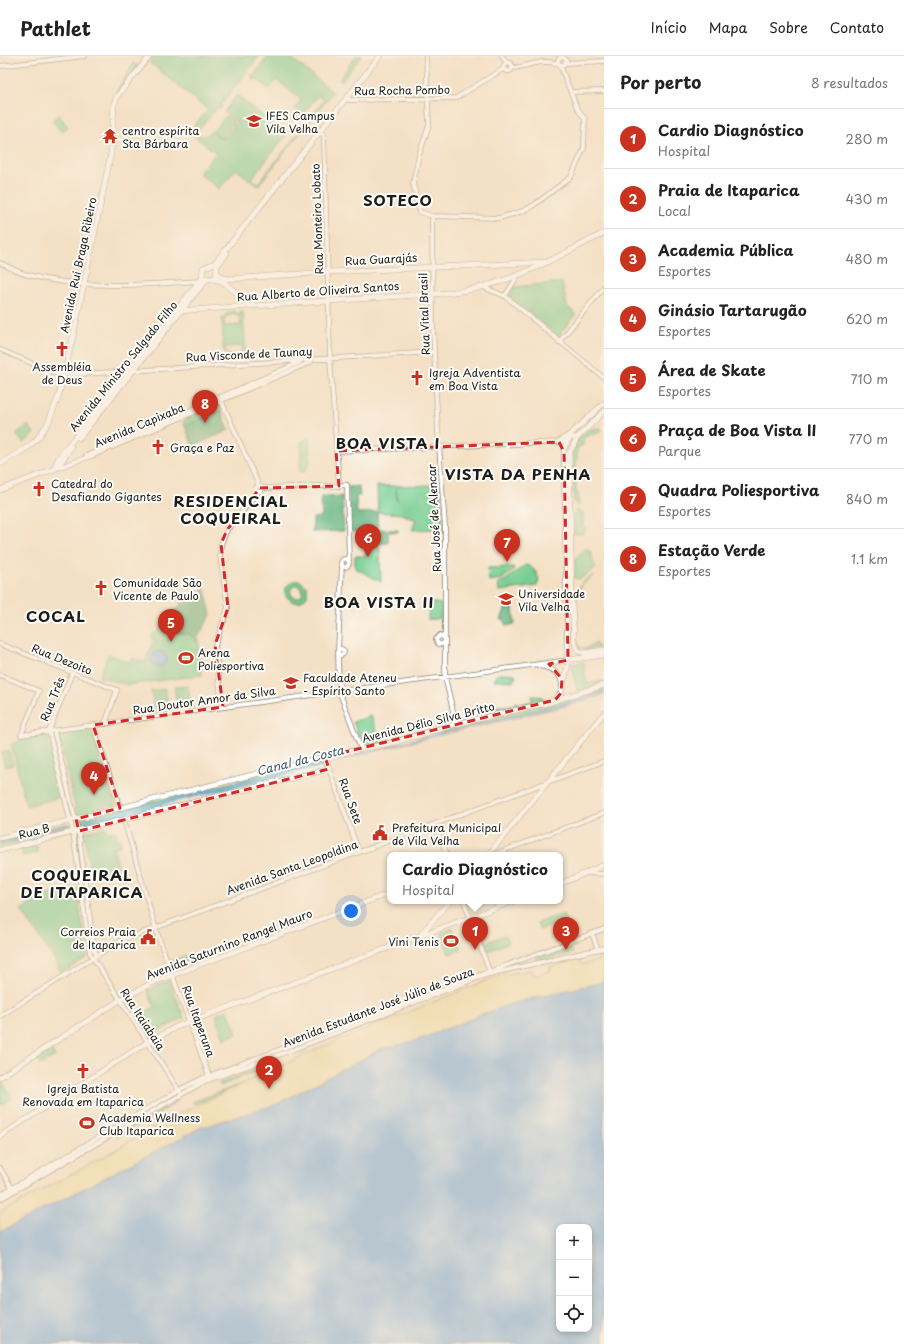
<!DOCTYPE html>
<html lang="pt">
<meta charset="utf-8">
<style>
:root{--surface:#fff;--page:#f6f6f6;--text:#222;--muted:#767676;--line:#e0e0e0;--accent:#c8321e}
body{margin:0;font-family:"Playpen Sans",sans-serif;background:var(--page);color:var(--text)}
.controls{position:absolute;right:12px;bottom:12px;display:grid;overflow:hidden;border-radius:8px;box-shadow:0 2px 6px #0003}
.controls button{width:36px;height:36px;display:grid;place-items:center;padding:0;border:0;border-bottom:1px solid var(--line);background:var(--surface);color:var(--text);font:20px sans-serif}
.you{position:absolute;left:351px;top:855px;width:14px;height:14px;margin:-10px;border:3px solid #fff;border-radius:50%;background:#1a73e8;box-shadow:0 0 0 6px #1a73e833}
.badge{display:grid;place-items:center;width:26px;height:26px;border-radius:50%;background:var(--accent);color:#fff;font-size:13px;font-weight:700}
.pin{position:absolute;translate:-50% -33px;filter:drop-shadow(0 1px 2px #0008)}
.pin::after{content:'';position:absolute;top:21px;width:14px;height:12px;background:inherit;clip-path:polygon(0 0,100% 0,50% 100%)}
.popup{position:absolute;left:387px;top:796px;width:176px;height:52px;box-sizing:border-box;display:grid;place-content:center;border-radius:8px;background:var(--surface);filter:drop-shadow(0 1px 3px #0005);font-size:13px;white-space:nowrap;color:var(--muted)}
.popup b{font-size:15px;color:var(--text)}
.popup::after{content:'';position:absolute;left:50%;top:100%;margin-left:-8px;border:8px solid transparent;border-top-color:var(--surface)}
.list{margin:0;padding:0;list-style:none}
h2{display:flex;justify-content:space-between;align-items:center;height:52px;margin:0;padding:0 16px;font-size:17px}
h2 small{font-size:13px;font-weight:400;color:var(--muted)}
.list li{display:grid;grid-template-columns:26px 1fr auto;gap:12px;align-items:center;box-sizing:border-box;height:60px;padding:0 16px;border-top:1px solid var(--line)}
.list b{display:block;font-size:15px;white-space:nowrap}
.list p{margin:0;font-size:13px;white-space:nowrap;color:var(--muted)}
.list em{font-size:13px;font-style:normal;color:var(--muted)}
.icon{flex:none;width:22px;height:22px;fill:none;stroke:currentColor;stroke-width:2;stroke-linecap:round;stroke-linejoin:round}
.map{position:relative;flex:none;width:604px;height:1288px;overflow:hidden}
header{display:flex;align-items:center;gap:24px;box-sizing:border-box;height:56px;padding:0 20px;background:var(--surface);border-bottom:1px solid var(--line)}
header strong{font-size:19px}
nav{display:flex;gap:22px;margin-inline-start:auto;font-size:14px}
main{display:flex}
aside{flex:1;background:var(--surface)}
.map>svg:first-child{display:block}
.green{fill:#78ce92;stroke:#4a7557;fill-rule:evenodd}
.forest{fill:#62b17c;stroke:#3f664c}
.sand{fill:#eeda9e;stroke:#857b5d}
.water{fill:#6fa7de;stroke:#46627d;fill-rule:evenodd}
.lines{fill:none;stroke-linecap:round;stroke-linejoin:round}
.canal{stroke:#6fa7de;stroke-width:3}
.minor-casing{stroke:#887e70;stroke-width:5.5}
.major-casing{stroke:#887e70;stroke-width:6}
.minor{stroke:#fff;stroke-width:4}
.major{stroke:#fff;stroke-width:5}
.marked{fill:none;stroke:#d62828;stroke-width:3;stroke-dasharray:8 5;stroke-linejoin:round}
.labels{text-anchor:middle;dominant-baseline:central;stroke-width:4;stroke-linejoin:round;paint-order:stroke}
.street-label{font-size:11px;fill:#1c1c1c;stroke:#fdfcf7}
.poi-label{font-size:11px;fill:#1c1c1c;stroke:#fdfcf7;text-anchor:start}
.water-label{font-size:12px;font-style:italic;fill:#415b73;stroke:#fdfcf7}
.district-label{font-size:15px;font-weight:bold;letter-spacing:1px;fill:#1c1c1c;stroke:#fdfcf7}
</style>
<header>
<strong>Pathlet</strong>
<nav><a>Início</a><a>Mapa</a><a>Sobre</a><a>Contato</a></nav>
</header>
<main>
<div class="map">
<svg width="604" height="1288" viewBox="0 0 604 1288">
<rect width="100%" height="100%" fill="#fdfcf7"/>
<filter id="ink" filterUnits="userSpaceOnUse"><feTurbulence type="fractalNoise" baseFrequency=".025" numOctaves="2"/><feDisplacementMap in="SourceGraphic" scale="8" xChannelSelector="R" yChannelSelector="G"/><feConvolveMatrix kernelMatrix="1 2 1 2 8 2 1 2 1" color-interpolation-filters="sRGB"/></filter>
<filter id="wash" filterUnits="userSpaceOnUse"><feTurbulence type="fractalNoise" baseFrequency=".012" numOctaves="4" result="noise"/><feDisplacementMap in="SourceGraphic" scale="16" xChannelSelector="R" yChannelSelector="G"/><feGaussianBlur stdDeviation="0.9" result="paint"/><feColorMatrix in="noise" values="0 0 0 0 0 0 0 0 0 0 0 0 0 0 0 0 0 1.4 0 .05"/><feComposite in="paint" operator="in"/></filter>
<g filter="url(#wash)">
<rect width="100%" height="100%" fill="#f4e0c4"/>
<path class="green" d="M 155,0 L 259,0 L 221,49 L 222,50 L 220,53 L 217,52 L 199,73 L 193,71 L 208,54 L 149,6 Z
M 268,0 L 289,0 L 333,36 L 307,68 L 305,65 L 307,62 L 310,62 L 324,44 L 318,39 L 304,57 L 304,59 L 299,60 L 299,57 L 294,53 L 301,44 L 277,24 L 269,33 L 256,23 L 254,25 L 252,23 L 252,18 L 254,19 Z
M 356,0 L 362,0 L 342,25 L 339,24 Z
M 133,7 L 139,10 L 118,37 L 117,36 Z
M 237,39 L 286,79 L 252,122 L 258,127 L 301,74 L 300,72 L 304,72 L 258,130 L 236,113 L 219,133 L 199,117 L 216,97 L 189,76 C 198,78 204,85 211,75 L 223,84 L 237,66 L 224,56 Z
M 59,59 L 68,71 L 61,76 L 52,64 Z
M 226,60 L 234,66 L 222,82 L 213,75 Z
M 562,226 L 567,250 L 576,258 L 558,280 L 509,240 L 514,231 Z
M 234,255 L 240,259 L 240,255 L 243,255 L 246,302 L 243,302 L 242,298 L 237,302 L 230,302 L 223,294 L 222,262 L 227,257 ZM 234,258 L 240,262 L 241,269 L 224,270 L 225,261 ZM 242,290 L 241,296 L 236,300 L 229,299 L 226,295 L 225,291 Z
M 219,349 L 229,374 L 193,390 L 183,365 Z
M 28,369 L 35,378 L 23,387 L 16,378 Z
M 595,372 L 601,372 L 602,374 C 597,380 589,377 582,383 L 584,385 L 583,389 L 577,392 L 576,437 L 578,437 L 579,450 L 574,445 L 571,407 L 572,393 L 578,383 L 588,374 Z
M 309,382 L 310,410 L 306,412 L 306,415 L 300,416 L 301,386 Z
M 440,429 L 443,473 L 412,474 L 416,464 L 402,458 L 378,456 L 377,430 L 396,430 L 397,445 L 396,430 Z
M 577,454 L 583,457 L 583,468 L 586,473 L 583,478 L 575,478 L 573,461 Z
M 365,477 L 379,477 L 381,526 L 355,512 L 355,500 L 366,500 Z
M 587,492 L 592,497 L 592,503 L 596,512 L 580,523 L 574,522 L 575,502 Z
M 525,509 C 533,510 537,517 539,524 L 537,530 L 499,535 L 498,527 L 506,524 Z
M 513,511 L 514,514 L 502,523 L 489,525 L 488,512 Z
M 594,519 L 583,528 L 576,540 L 577,587 L 582,592 L 587,592 L 596,586 L 597,591 L 604,591 L 586,594 L 579,593 L 576,586 L 574,540 L 582,526 Z
M 293,525 L 300,525 L 307,531 L 307,540 L 300,546 L 293,546 L 286,540 L 286,531 ZM 297,529 L 301,532 L 303,536 L 301,541 L 296,542 L 292,540 L 290,535 L 292,531 Z
M 205,533 L 211,559 L 198,581 L 202,619 L 128,629 L 99,621 L 108,598 L 130,606 L 132,602 L 145,606 L 154,583 L 151,582 L 153,577 L 156,578 L 172,554 L 177,554 L 186,540 L 196,544 L 202,534 Z
M 429,546 L 441,548 L 441,562 L 428,564 Z
M 584,606 L 587,628 L 604,625 L 604,627 L 577,636 L 572,608 Z
M 506,617 L 515,618 L 516,622 L 513,622 L 514,625 L 494,624 L 496,619 Z
M 188,630 L 191,651 L 178,653 L 174,631 Z
M 604,632 L 604,634 L 576,644 L 435,678 L 434,676 Z
M 165,633 L 169,655 L 155,657 L 151,635 Z
M 532,640 L 543,641 L 543,645 L 495,656 L 496,650 L 514,650 L 515,646 L 520,648 L 533,645 Z
M 371,660 L 381,687 L 363,690 L 353,666 Z
M 91,672 L 116,750 L 110,749 L 77,760 L 58,677 Z
M 47,679 L 61,741 L 26,750 L 11,688 L 21,685 L 21,682 Z
M 9,694 L 13,709 L 5,711 L 1,696 Z
M 322,704 L 323,710 L 79,768 L 78,764 Z
M 68,767 L 68,769 L 0,786 L 0,784 Z
M 69,771 L 70,774 L 0,791 L 0,788 Z
M 106,771 L 108,777 L 116,775 L 121,789 L 113,792 L 120,815 L 91,822 L 84,776 Z
M 37,790 L 38,797 L 23,800 L 21,792 Z
M 79,832 L 79,837 L 77,837 L 78,846 L 80,846 L 81,848 L 79,848 L 88,901 L 62,917 L 57,911 L 59,910 L 21,854 L 42,840 Z
M 563,858 L 566,865 L 540,874 L 537,867 Z
M 452,872 L 461,894 L 449,898 L 441,877 Z
M 505,879 L 508,887 L 488,895 L 485,887 Z
M 569,888 L 573,897 L 538,905 L 536,903 L 537,901 L 568,890 Z
M 186,899 L 189,907 L 174,912 L 171,905 Z
M 169,924 L 184,962 L 148,980 L 136,961 L 155,951 L 147,934 Z
M 228,954 L 237,978 L 224,983 L 216,959 Z
M 50,993 L 55,1000 L 41,1009 L 36,1002 Z
M 275,1007 L 221,1030 L 219,1027 Z
M 1,1024 L 13,1042 L 1,1049 L 0,1025 Z
M 246,1026 L 198,1047 L 194,1048 L 192,1046 Z
M 176,1043 L 177,1045 L 155,1061 L 117,1080 L 116,1078 L 172,1048 L 174,1046 L 172,1045 Z"/>
<path class="forest" d="M 221,354 L 229,374 L 193,390 L 185,370 Z
M 359,430 L 360,440 L 356,440 L 357,457 L 377,456 L 378,473 L 398,474 L 398,476 L 388,476 L 388,487 L 372,488 L 371,475 L 350,476 L 348,431 Z
M 342,440 L 344,475 L 312,476 L 313,462 L 322,461 L 321,441 Z
M 205,533 L 211,559 L 198,581 L 199,584 L 195,585 L 190,578 C 181,577 172,579 165,571 L 166,567 L 169,564 L 168,560 L 172,554 L 177,554 L 186,540 L 196,544 L 202,534 Z
M 513,552 L 515,568 L 506,570 L 505,564 L 501,564 L 505,553 Z"/>
<path class="sand" d="M 604,897 L 604,926 L 540,940 L 481,958 L 451,972 L 415,985 L 381,993 L 277,1048 L 200,1072 L 0,1176 L 0,1157 L 94,1106 L 172,1061 L 319,992 L 500,919 L 531,914 L 533,920 L 550,915 L 550,911 L 579,903 L 581,909 L 599,904 L 598,899 Z"/>
<path class="water" d="M151 603a8 8 0 1 1 16 0a8 8 0 1 1-16 0Z
M 604,634 L 604,638 L 574,648 L 436,680 L 435,678 L 576,644 Z
M 430,679 L 431,681 L 369,697 L 369,695 Z
M 68,769 L 69,771 L 0,788 L 0,786 Z
M 604,926 L 604,1288 L 0,1288 L 0,1176 L 200,1072 L 277,1048 L 381,993 L 415,985 L 513,947 ZM 559,1171 L 589,1171 L 589,1273 L 559,1273 Z"/>
<g class="lines">
<path class="canal" d="M 427,681 L 439,678
M 70,770 L 373,695"/>
</g>
</g>
<g filter="url(#ink)">
<g class="lines">
<g class="minor-casing">
<path id="minor" d="M 426,0 L 429,69 L 419,99 L 413,127 L 420,156 L 432,160 L 499,162 L 523,155 L 534,149 L 571,121 L 584,92 L 585,63 L 577,52 L 560,9
M 502,0 L 507,7
M558 5a4 4 0 1 1 8 0a4 4 0 1 1-8 0Z
M503.5 11a4.5 4.5 0 1 1 9 0a4.5 4.5 0 1 1-9 0Z
M 565,7 L 604,5
M 0,10 L 84,0
M 512,12 C 528,11 541,2 559,8
M 571,36 L 604,35
M 349,44 L 456,42 L 503,13
M 318,78 L 322,77 L 324,79 L 330,302 L 339,430
M 432,160 L 433,274 L 438,375 L 445,471 L 445,583
M 0,207 C 9,211 19,217 28,219 C 84,234 143,229 200,225
M 485,232 L 505,240 L 604,322
M 505,240 L 517,221
M 559,286 L 604,231
M 1,294 L 64,321
M 65,319 L 434,296
M 221,344 L 259,430
M 559,385 L 572,377
M 336,395 L 562,386 L 578,380
M 86,400 L 300,306
M 57,412 L 94,399 L 311,306
M256 433a3 3 0 1 1 6 0a3 3 0 1 1-6 0Z
M 262,432 L 347,429 L 349,507
M341 507a4 4 0 1 1 8 0a4 4 0 1 1-8 0Z
M 440,579 L 436,583 L 438,588 L 443,588 L 445,585
M 438,581 L 442,580 L 445,583 L 445,621 L 456,668
M 0,588 L 117,634 L 105,668
M338 596a3 3 0 1 1 6 0a3 3 0 1 1-6 0Z
M 338,595 L 342,507
M 338,597 L 339,635 L 361,693
M 539,610 C 551,612 561,616 562,629
M 0,619 L 39,635 L 21,679 L 568,604
M 222,651 L 215,589 L 228,552 L 220,500 L 221,488 L 227,474 L 258,436
M 93,669 L 120,752
M 49,675 L 73,776 L 90,897 L 180,1036
M 49,675 L 72,617
M 54,675 L 79,779 L 94,894 L 97,899
M 329,713 L 359,796
M 124,764 L 157,877 L 209,1020
M 435,768 L 447,799
M 492,799 L 604,757
M 589,817 L 604,818
M 464,845 L 490,917
M 592,877 L 598,894
M 0,960 L 120,885 L 604,705
M 0,1112 L 13,1134
M 0,1139 L 179,1034 L 203,1022 L 604,873
M 0,1143 L 205,1025 L 292,994 L 485,919 L 604,892"/>
</g>
<g class="major-casing">
<path id="major" d="M 217,216 L 221,221 L 228,223 L 328,216 L 547,206
M 206,222 L 211,223 L 216,221 L 217,210 L 227,197
M 213,223 L 222,225 L 253,250
M 176,255 L 447,237 C 505,232 553,203 604,177
M 79,382 L 205,225 L 208,223
M 0,408 L 28,391 L 38,382 L 48,367 L 58,342 L 73,281 L 111,97 L 114,48 L 117,40 L 150,0
M 53,414 L 59,401 L 202,222 L 203,212 L 215,207 L 380,0
M 0,434 L 57,412 L 71,391
M 578,595 L 574,584 L 572,549 L 569,398 L 577,382 L 604,355
M 578,595 L 584,597 L 604,594
M 568,604 L 604,599
M 555,644 L 561,637 L 568,609 L 564,392 L 572,377 L 604,347
M 0,782 L 320,702 L 395,686 L 456,668 L 547,647 L 604,629
M 0,794 L 329,713 L 325,701
M 488,799 L 604,657
M 560,828 L 604,809
M 422,877 L 450,845
M 0,1021 L 120,944 L 154,926 L 390,837
M 0,1080 L 143,989 L 178,970 L 514,845"/>
</g>
<use href="#minor" class="minor"/>
<use href="#major" class="major"/>
</g>
</g>
<path d="M0 0H604V1288H0ZM 559,386 L 564,396 L 568,604 L 549,608 L 562,623 L 561,637 L 555,644 L 325,701 L 329,713 L 79,775 L 76,763 L 120,752 L 93,669 L 223,651 L 215,589 L 228,552 L 221,488 L 227,474 L 260,432 L 339,430 L 336,395 Z" fill="#f4e0c4" fill-opacity=".55" fill-rule="evenodd"/>
<path class="marked" d="M 559,386 L 564,396 L 568,604 L 549,608 L 562,623 L 561,637 L 555,644 L 325,701 L 329,713 L 79,775 L 76,763 L 120,752 L 93,669 L 223,651 L 215,589 L 228,552 L 221,488 L 227,474 L 260,432 L 339,430 L 336,395 Z"/>
<defs>
<g id="university-bare" transform="scale(1.2)"><path d="M0-5L7-2L0 1L-7-2ZM-4 1L0 2.5L4 1V4Q0 6-4 4Z" fill="#c8321e" stroke="#fdfcf7" stroke-width="2.5" paint-order="stroke"/></g>
<g id="temple-bare" transform="scale(1.2)"><path d="M0-6L5-2H3V0L6.5 2.5H4V6H1.5V3h-3V6H-4V2.5H-6.5L-3 0V-2H-5Z" fill="#c8321e" stroke="#fdfcf7" stroke-width="2.5" paint-order="stroke"/></g>
<g id="church-bare" transform="scale(1.2)"><path d="M-1.2-6h2.4v3.5h3.3v2.4h-3.3V6h-2.4V-.1h-3.3v-2.4h3.3Z" fill="#c8321e" stroke="#fdfcf7" stroke-width="2.5" paint-order="stroke"/></g>
<g id="stadium-bare" transform="scale(1.2)"><path d="M0-5a6.5 5 0 1 0 0 10a6.5 5 0 1 0 0-10ZM-3.5-1.8h7v3.6h-7Z" fill="#c8321e" stroke="#fdfcf7" stroke-width="2.5" paint-order="stroke"/></g>
<g id="civic-bare" transform="scale(1.2)"><path d="M-.6-6.5H3V-4.5H.6V-3L4-1V1h2V6H-6V1h2V-1L-.6-3ZM-1.2 2.5V6h2.4V2.5Z" fill="#c8321e" stroke="#fdfcf7" stroke-width="2.5" paint-order="stroke"/></g>
</defs>
<g fill-rule="evenodd">
<use href="#university-bare" x="254" y="65"/>
<use href="#temple-bare" x="110" y="80"/>
<use href="#church-bare" x="62" y="293"/>
<use href="#church-bare" x="417" y="322"/>
<use href="#church-bare" x="158" y="391"/>
<use href="#church-bare" x="39" y="433"/>
<use href="#church-bare" x="101" y="532"/>
<use href="#university-bare" x="506" y="543"/>
<use href="#stadium-bare" x="186" y="602"/>
<use href="#university-bare" x="291" y="627"/>
<use href="#civic-bare" x="380" y="777"/>
<use href="#civic-bare" x="148" y="881"/>
<use href="#stadium-bare" x="451" y="885"/>
<use href="#church-bare" x="83" y="1015"/>
<use href="#stadium-bare" x="87" y="1067"/>
</g>
<g class="labels">
<g class="street-label">
<text transform="translate(402 34) rotate(-1)">Rua Rocha Pombo</text>
<text transform="translate(317 163) rotate(-92)">Rua Monteiro Lobato</text>
<text transform="translate(381 203) rotate(-3)">Rua Guarajás</text>
<text transform="translate(78 209) rotate(-78)">Avenida Rui Braga Ribeiro</text>
<text transform="translate(318 235) rotate(-4)">Rua Alberto de Oliveira Santos</text>
<text transform="translate(424 258) rotate(-92)">Rua Vital Brasil</text>
<text transform="translate(249 298) rotate(-3)">Rua Visconde de Taunay</text>
<text transform="translate(123 310) rotate(-51)">Avenida Ministro Salgado Filho</text>
<text transform="translate(139 369) rotate(-23)">Avenida Capixaba</text>
<text transform="translate(434 462) rotate(-93)">Rua José de Alencar</text>
<text transform="translate(62 603) rotate(22)">Rua Dezoito</text>
<text transform="translate(52 643) rotate(-68)">Rua Três</text>
<text transform="translate(204 644) rotate(-8)">Rua Doutor Annor da Silva</text>
<text transform="translate(428 666) rotate(-14)">Avenida Délio Silva Britto</text>
<text transform="translate(351 745) rotate(70)">Rua Sete</text>
<text transform="translate(34 775) rotate(-14)">Rua B</text>
<text transform="translate(292 811) rotate(-20)">Avenida Santa Leopoldina</text>
<text transform="translate(229 888) rotate(-21)">Avenida Saturnino Rangel Mauro</text>
<text transform="translate(378 951) rotate(-21)">Avenida Estudante José Júlio de Souza</text>
<text transform="translate(143 963) rotate(57)">Rua Itaiabaia</text>
<text transform="translate(199 965) rotate(70)">Rua Itaperuna</text>
</g>
<g class="poi-label">
<text x="266" y="59">IFES Campus<tspan x="266" dy="13">Vila Velha</tspan></text>
<text x="122" y="74">centro espírita<tspan x="122" dy="13">Sta Bárbara</tspan></text>
<text x="62" y="310" text-anchor="middle">Assembléia<tspan x="62" dy="13">de Deus</tspan></text>
<text x="429" y="316">Igreja Adventista<tspan x="429" dy="13">em Boa Vista</tspan></text>
<text x="170" y="391">Graça e Paz</text>
<text x="51" y="427">Catedral do<tspan x="51" dy="13">Desafiando Gigantes</tspan></text>
<text x="113" y="526">Comunidade São<tspan x="113" dy="13">Vicente de Paulo</tspan></text>
<text x="518" y="537">Universidade<tspan x="518" dy="13">Vila Velha</tspan></text>
<text x="198" y="596">Arena<tspan x="198" dy="13">Poliesportiva</tspan></text>
<text x="303" y="621">Faculdade Ateneu<tspan x="303" dy="13">- Espírito Santo</tspan></text>
<text x="392" y="771">Prefeitura Municipal<tspan x="392" dy="13">de Vila Velha</tspan></text>
<text x="136" y="875" text-anchor="end">Correios Praia<tspan x="136" dy="13">de Itaparica</tspan></text>
<text x="439" y="885" text-anchor="end">Vini Tenis</text>
<text x="83" y="1032" text-anchor="middle">Igreja Batista<tspan x="83" dy="13">Renovada em Itaparica</tspan></text>
<text x="99" y="1061">Academia Wellness<tspan x="99" dy="13">Club Itaparica</tspan></text>
</g>
<g class="water-label">
<text transform="translate(300 704) rotate(-14)">Canal da Costa</text>
</g>
<g class="district-label">
<text x="398" y="143">SOTECO</text>
<text x="388" y="386">BOA VISTA I</text>
<text x="518" y="417">VISTA DA PENHA</text>
<text x="231" y="444">RESIDENCIAL<tspan x="231" dy="17">COQUEIRAL</tspan></text>
<text x="379" y="545">BOA VISTA II</text>
<text x="56" y="559">COCAL</text>
<text x="82" y="818">COQUEIRAL<tspan x="82" dy="17">DE ITAPARICA</tspan></text>
</g>
</g>
</svg>
<div class="controls">
<button>+</button>
<button>−</button>
<button><svg class="icon" aria-label="locate" viewBox="0 0 24 24"><circle cx="12" cy="12" r="6"/><path d="M12 2v4M12 18v4M2 12h4M18 12h4"/></svg></button>
</div>
<div class="you"></div>
<div class="pin badge" style="left:475px;top:894px">1</div>
<div class="popup"><b>Cardio Diagnóstico</b>Hospital</div>
<div class="pin badge" style="left:269px;top:1033px">2</div>
<div class="pin badge" style="left:566px;top:894px">3</div>
<div class="pin badge" style="left:94px;top:739px">4</div>
<div class="pin badge" style="left:171px;top:586px">5</div>
<div class="pin badge" style="left:368px;top:501px">6</div>
<div class="pin badge" style="left:507px;top:506px">7</div>
<div class="pin badge" style="left:205px;top:367px">8</div>
</div>
<aside>
<h2>Por perto<small>8 resultados</small></h2>
<ul class="list">
<li><span class="badge">1</span><div><b>Cardio Diagnóstico</b><p>Hospital</p></div><em>280 m</em></li>
<li><span class="badge">2</span><div><b>Praia de Itaparica</b><p>Local</p></div><em>430 m</em></li>
<li><span class="badge">3</span><div><b>Academia Pública</b><p>Esportes</p></div><em>480 m</em></li>
<li><span class="badge">4</span><div><b>Ginásio Tartarugão</b><p>Esportes</p></div><em>620 m</em></li>
<li><span class="badge">5</span><div><b>Área de Skate</b><p>Esportes</p></div><em>710 m</em></li>
<li><span class="badge">6</span><div><b>Praça de Boa Vista II</b><p>Parque</p></div><em>770 m</em></li>
<li><span class="badge">7</span><div><b>Quadra Poliesportiva</b><p>Esportes</p></div><em>840 m</em></li>
<li><span class="badge">8</span><div><b>Estação Verde</b><p>Esportes</p></div><em>1.1 km</em></li>
</ul>
</aside>
</main>
